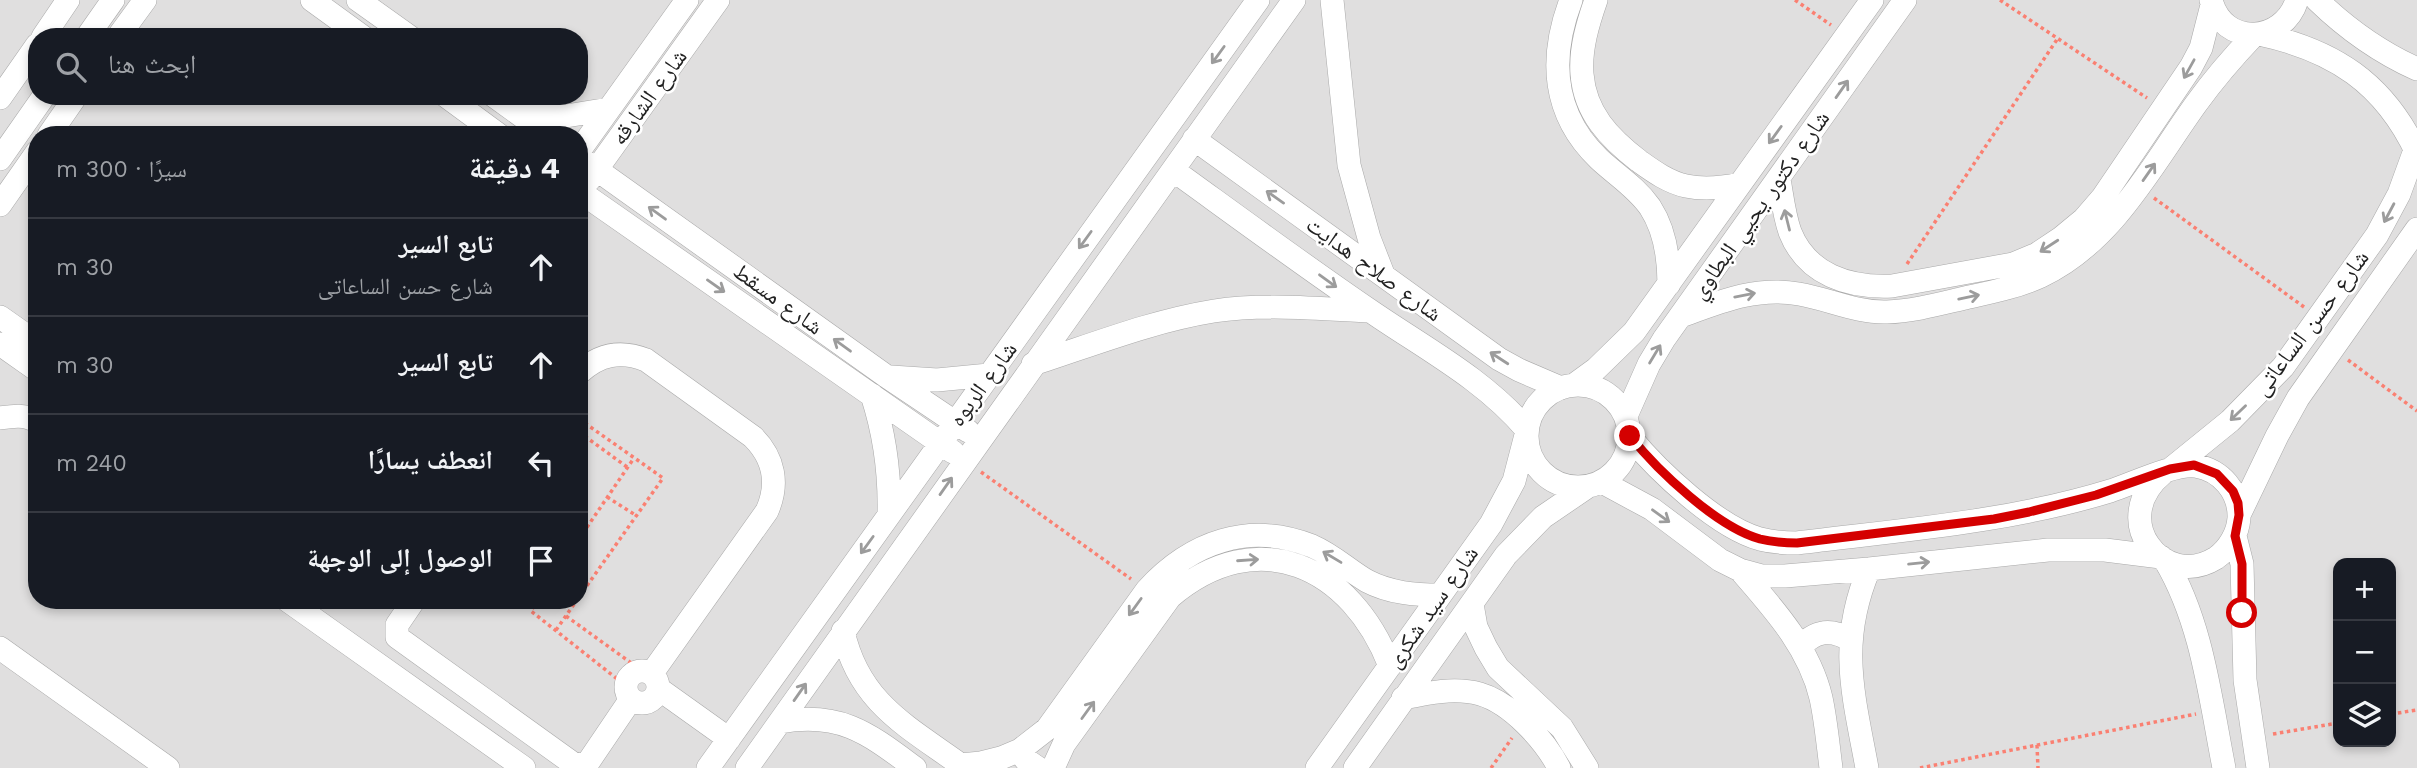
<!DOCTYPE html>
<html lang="ar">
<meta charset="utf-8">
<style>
:root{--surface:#171b24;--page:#20242c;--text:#f1f3f6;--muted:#9ea1a6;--line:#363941}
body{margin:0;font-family:"Work Sans","Noto Naskh Arabic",sans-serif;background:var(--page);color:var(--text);direction:rtl}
.controls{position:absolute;right:21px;bottom:21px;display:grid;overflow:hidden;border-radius:14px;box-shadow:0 4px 10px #0003}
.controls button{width:63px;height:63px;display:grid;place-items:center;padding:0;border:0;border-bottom:2px solid var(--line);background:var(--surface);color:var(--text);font:35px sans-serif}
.stop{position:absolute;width:21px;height:21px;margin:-16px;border:5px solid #d40000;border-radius:50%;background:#fff}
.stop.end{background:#d40000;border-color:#fff;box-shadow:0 2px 7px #0008}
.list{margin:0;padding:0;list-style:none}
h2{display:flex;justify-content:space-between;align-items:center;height:91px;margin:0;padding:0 28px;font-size:30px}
h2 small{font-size:23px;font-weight:400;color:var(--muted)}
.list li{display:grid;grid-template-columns:46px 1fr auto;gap:21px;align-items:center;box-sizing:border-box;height:98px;padding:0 28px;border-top:2px solid var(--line)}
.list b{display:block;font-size:26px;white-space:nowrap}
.list p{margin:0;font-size:23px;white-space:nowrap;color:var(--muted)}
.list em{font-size:23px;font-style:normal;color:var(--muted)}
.icon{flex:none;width:38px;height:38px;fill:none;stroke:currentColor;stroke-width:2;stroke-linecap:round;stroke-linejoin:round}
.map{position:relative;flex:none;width:2417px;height:768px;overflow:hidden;direction:ltr}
.search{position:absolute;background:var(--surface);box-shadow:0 4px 10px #0003;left:28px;top:28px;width:560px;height:77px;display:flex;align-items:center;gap:18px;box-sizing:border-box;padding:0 24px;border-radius:28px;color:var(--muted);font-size:26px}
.panel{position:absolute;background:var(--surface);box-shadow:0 4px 10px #0003;left:28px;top:126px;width:560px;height:483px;border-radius:28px;direction:rtl}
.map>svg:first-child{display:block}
.residential{fill:#e0dfdf;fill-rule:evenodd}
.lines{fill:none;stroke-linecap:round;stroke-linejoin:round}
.minor-casing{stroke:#a9a9a9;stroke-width:24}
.path{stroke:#fa8072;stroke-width:3.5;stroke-dasharray:3.5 3.5;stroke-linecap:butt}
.minor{stroke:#fff;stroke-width:23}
.oneway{stroke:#9c9c9c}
.route{stroke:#d40000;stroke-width:9}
.labels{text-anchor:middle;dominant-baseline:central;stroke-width:5;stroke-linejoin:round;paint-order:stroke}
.street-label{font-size:23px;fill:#222;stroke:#fff}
</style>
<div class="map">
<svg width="2417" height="768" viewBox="0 0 2417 768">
<rect width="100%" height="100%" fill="#f2efe9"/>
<path class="residential" d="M 0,0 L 2417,0 L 2417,768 L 0,768 ZM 37,37 L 579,37 L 579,96 L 37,96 ZM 37,135 L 579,135 L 579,600 L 37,600 ZM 2338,563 L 2391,563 L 2391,742 L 2338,742 Z"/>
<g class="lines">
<g class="minor-casing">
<path id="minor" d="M 312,0 L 363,37
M 358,0 L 410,37
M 1332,0 L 1349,165 L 1369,238 L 1383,274
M 1571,0 C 1549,58 1552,114 1599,159 C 1616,175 1636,187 1650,207 C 1665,230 1669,256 1669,284
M 1596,0 C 1588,23 1580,49 1582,74 C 1585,113 1609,138 1639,161 C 1653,171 1668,182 1686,186 C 1704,190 1722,188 1740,184
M 2211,0 C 2223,47 2283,44 2297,0
M 2317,0 C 2347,29 2379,52 2417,69
M 2259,34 C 2334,50 2384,83 2417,153
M 43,37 L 68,0
M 87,37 L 113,0
M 118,37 L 145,0
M 446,96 L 499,135
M 494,96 L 548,135
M 0,98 L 37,45
M 522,116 L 566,116 L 609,109
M 49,135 L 76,96
M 1194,139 L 1499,359 L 1519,370 L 1561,388
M 579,151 L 687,0
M 579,157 L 886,376 L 968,431
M 0,159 L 44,96
M 1173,170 C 1238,217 1303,265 1369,310 C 1424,348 1484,379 1527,430
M 1779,179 C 1782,196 1784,215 1790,232 C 1807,275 1849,288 1892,286 L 2013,264 L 2037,254 L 2061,238 L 2084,219 L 2103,197 L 2191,67 L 2201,48 L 2212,5
M 589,180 L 718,0
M 579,191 L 953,452
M 0,205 L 37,152
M 1681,316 C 1719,302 1757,286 1799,294 C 1829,299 1856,313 1887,312 C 1914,311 1939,304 1965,298 C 1992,292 2017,287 2041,276 C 2113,242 2152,165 2196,104 C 2214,79 2233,57 2254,35
M 0,317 L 37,343
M 0,344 L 37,370
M 1033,364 C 1092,345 1152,321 1214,311 C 1265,303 1318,309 1370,311
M 579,373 C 599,354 621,350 646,360 L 753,437 C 774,458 779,484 767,511 L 652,673
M 891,377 L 937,380 L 989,375
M1527 436a51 51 0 1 1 102 0a51 51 0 1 1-102 0Z
M 1574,385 L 1596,369 L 1634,332 L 1872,0
M 872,395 C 885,435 890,472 889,514
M 1626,416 L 1649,364 L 1664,339 L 1905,0
M 0,418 C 13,416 26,414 37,422
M 1630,437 C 1658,471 1717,527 1760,539 C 1772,542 1785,543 1797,543 C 1902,530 2009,522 2110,491 C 2132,484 2175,463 2196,466 C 2221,470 2240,492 2239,518 C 2238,533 2229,549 2216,558 C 2163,591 2107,519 2163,473
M 2172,468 L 2230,421 L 2283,367 L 2377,235 L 2399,194 L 2415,150
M 1602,482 L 1652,509 L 1720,560 L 1740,570 L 1762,576 L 1785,576 L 1869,569 L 2048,550 L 2105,550 L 2161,557
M 2239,515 L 2277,436 L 2298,398 L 2417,229
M 2235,536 L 2242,564 L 2245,680 L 2258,768
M 2165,560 C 2202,622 2210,697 2224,768
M 1740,570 C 1773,608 1809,647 1821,698 C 1826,721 1828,745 1831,768
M 287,600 L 524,768
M 414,600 L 397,625 L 397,637 L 575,765 L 585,764 L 589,761 L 631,699
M 1472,604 L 1476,627 L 1486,648 L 1498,668 L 1562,728 L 1587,768
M 843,631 C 859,704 909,727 965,768
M 1800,647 C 1815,631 1831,628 1850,640
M 0,648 L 168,768
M626 687a16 16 0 1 1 32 0a16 16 0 1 1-32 0Z
M 659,689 L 729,739
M 1403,698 C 1427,693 1455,687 1480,694 C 1511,703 1545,740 1559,768
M 780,722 C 841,711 869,734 915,768
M 1020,750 L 1025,759 L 1038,768
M 961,765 L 981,763 L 1001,758 L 1020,750 L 1047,729 L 1147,590 C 1191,542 1249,521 1312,546 C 1333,555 1348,570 1367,581 C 1390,593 1415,595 1440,595
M 708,768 L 1258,0
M 747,768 L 1294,0
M 1053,768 L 1064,744 L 1170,597 C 1258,522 1351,566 1390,666
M 1317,768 L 1491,524 L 1514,481 L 1526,435
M 1355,768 L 1506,555 L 1543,517 L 1587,487
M 1867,768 C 1853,693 1838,642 1869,569"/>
</g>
<path class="path" d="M 1795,0 L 1831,25
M 2000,0 L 2147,98
M 2154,198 L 2304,307
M 1907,264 L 2058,38
M 2348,360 L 2417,411
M 579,419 L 663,478 L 579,597
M 579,432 L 627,467
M 981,472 L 1131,579
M 607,497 L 637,516
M 579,539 L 634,458
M 538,600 L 531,611 L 621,682
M 566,616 L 634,665
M 556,630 L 577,600
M 2391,714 L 2417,710
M 2273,734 L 2338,723
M 2037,745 L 2038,768
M 1491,768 L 1512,738
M 1920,768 L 2196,714"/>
<use href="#minor" class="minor"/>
</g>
<defs><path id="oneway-shaft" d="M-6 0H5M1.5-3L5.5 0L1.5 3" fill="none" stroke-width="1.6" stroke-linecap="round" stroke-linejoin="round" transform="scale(1.75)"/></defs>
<g class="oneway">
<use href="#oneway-shaft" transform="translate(1218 55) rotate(126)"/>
<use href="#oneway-shaft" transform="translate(2189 69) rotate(119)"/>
<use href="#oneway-shaft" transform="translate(1842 89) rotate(-55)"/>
<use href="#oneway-shaft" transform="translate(1775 135) rotate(126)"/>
<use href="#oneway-shaft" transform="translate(2149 172) rotate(-55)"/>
<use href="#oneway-shaft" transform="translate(1275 197) rotate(-145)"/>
<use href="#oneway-shaft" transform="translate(657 213) rotate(-144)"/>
<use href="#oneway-shaft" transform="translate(2389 213) rotate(118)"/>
<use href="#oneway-shaft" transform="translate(1787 220) rotate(-104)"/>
<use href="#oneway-shaft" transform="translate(1085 240) rotate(126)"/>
<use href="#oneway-shaft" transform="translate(2049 246) rotate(147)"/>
<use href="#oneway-shaft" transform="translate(1328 281) rotate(36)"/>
<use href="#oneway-shaft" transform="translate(716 286) rotate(35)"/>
<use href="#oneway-shaft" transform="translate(1745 295) rotate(-11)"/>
<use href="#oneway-shaft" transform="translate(1969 297) rotate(-12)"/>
<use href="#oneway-shaft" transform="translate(842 345) rotate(-144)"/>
<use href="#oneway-shaft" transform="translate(1655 354) rotate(-59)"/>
<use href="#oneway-shaft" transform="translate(1499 358) rotate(-147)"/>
<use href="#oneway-shaft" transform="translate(2238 413) rotate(136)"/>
<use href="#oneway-shaft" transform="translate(946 486) rotate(-55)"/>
<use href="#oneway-shaft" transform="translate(1661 516) rotate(36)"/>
<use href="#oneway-shaft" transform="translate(867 545) rotate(126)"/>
<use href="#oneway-shaft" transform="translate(1332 557) rotate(-149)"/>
<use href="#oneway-shaft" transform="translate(1248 560) rotate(-4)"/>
<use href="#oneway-shaft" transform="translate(1919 563) rotate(-6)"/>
<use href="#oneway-shaft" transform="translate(1135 607) rotate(126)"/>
<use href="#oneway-shaft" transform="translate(800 692) rotate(-55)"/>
<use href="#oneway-shaft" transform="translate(1088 710) rotate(-54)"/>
</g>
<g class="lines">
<path class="route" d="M 1630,436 C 1658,471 1717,527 1760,539 C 1772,542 1785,543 1797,543 L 1994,519 L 2029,512 L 2096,495 L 2170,469 L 2194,465 L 2217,474 L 2233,491 L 2238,503 L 2239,515 L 2235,536 L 2242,564 L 2242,613"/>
</g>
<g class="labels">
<g class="street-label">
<text transform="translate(649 97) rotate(-54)">شارع الشارقه</text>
<text transform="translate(1760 205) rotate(-55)">شارع دكتور يحيي البطاوي</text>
<text transform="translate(1374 269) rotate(36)">شارع صلاح هدايت</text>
<text transform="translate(778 299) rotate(36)">شارع مسقط</text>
<text transform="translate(2311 323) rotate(-53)">شارع حسن الساعاتى</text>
<text transform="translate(983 384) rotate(-54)">شارع الربوه</text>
<text transform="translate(1432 607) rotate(-55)">شارع سيد شكرى</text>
</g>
</g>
</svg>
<div class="controls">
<button>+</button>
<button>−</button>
<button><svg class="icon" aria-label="layers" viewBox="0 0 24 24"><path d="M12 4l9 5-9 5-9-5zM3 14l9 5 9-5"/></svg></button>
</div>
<div class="stop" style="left:2242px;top:613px"></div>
<div class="stop end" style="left:1630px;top:436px"></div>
<div class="search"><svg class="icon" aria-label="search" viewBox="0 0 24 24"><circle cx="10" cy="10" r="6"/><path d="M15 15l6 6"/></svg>ابحث هنا</div>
<section class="panel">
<h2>4 دقيقة<small>سيرًا · 300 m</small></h2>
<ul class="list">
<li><svg class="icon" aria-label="ahead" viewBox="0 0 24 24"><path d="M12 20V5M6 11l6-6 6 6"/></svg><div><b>تابع السير</b><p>شارع حسن الساعاتى</p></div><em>30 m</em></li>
<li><svg class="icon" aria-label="ahead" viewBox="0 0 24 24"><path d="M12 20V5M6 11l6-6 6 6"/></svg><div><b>تابع السير</b></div><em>30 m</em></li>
<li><svg class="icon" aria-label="left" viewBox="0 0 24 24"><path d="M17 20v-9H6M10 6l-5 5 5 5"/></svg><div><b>انعطف يسارًا</b></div><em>240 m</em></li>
<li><svg class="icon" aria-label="arrive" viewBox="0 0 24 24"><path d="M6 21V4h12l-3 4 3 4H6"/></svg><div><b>الوصول إلى الوجهة</b></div></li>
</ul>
</section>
</div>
